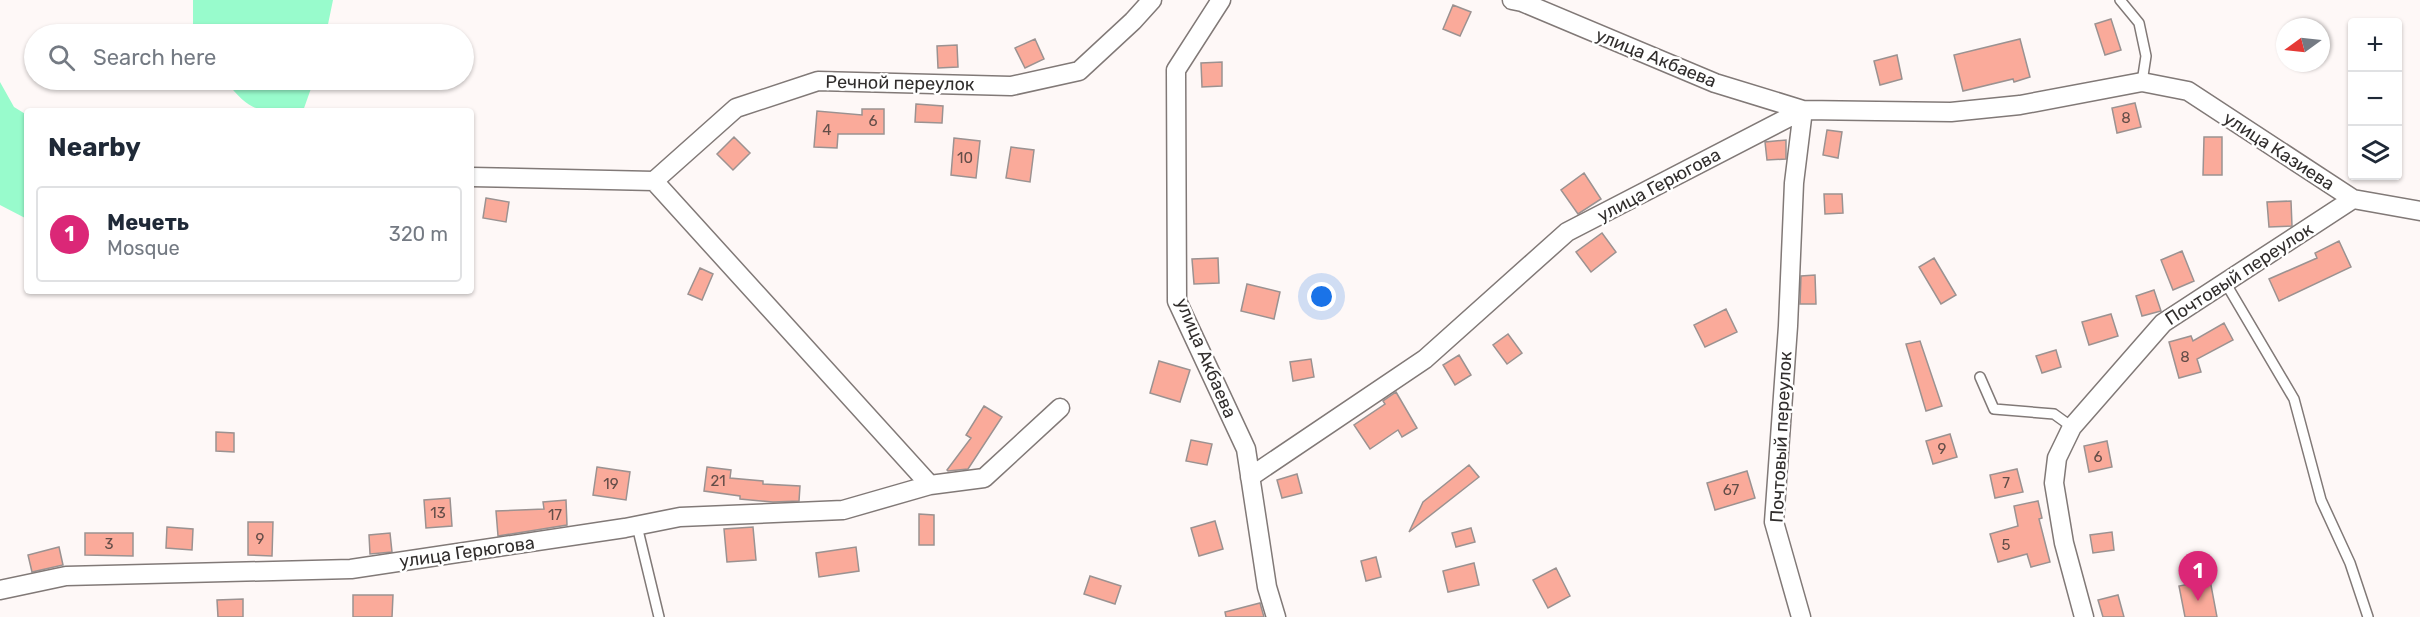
<!DOCTYPE html>
<meta charset="utf-8">
<style>
:root{--surface:#fff;--page:#f2f2f3;--text:#1f2937;--muted:#747a83;--line:#e0e1e3;--accent:#db2777}
body{margin:0;font-family:Rubik,sans-serif;background:var(--page);color:var(--text)}
.controls{position:absolute;right:18px;top:18px;display:grid;overflow:hidden;border-radius:6px;box-shadow:0 2px 4px #0004}
.controls button{width:54px;height:54px;display:grid;place-items:center;padding:0;border:0;border-bottom:2px solid var(--line);background:var(--surface);color:var(--text);font:30px sans-serif}
.compass{position:absolute;left:2276px;top:18px;width:54px;height:54px;border-radius:50%;background:var(--surface);box-shadow:0 2px 4px #0004;rotate:255deg}
.you{position:absolute;left:1322px;top:297px;width:21px;height:21px;margin:-15px;border:4px solid #fff;border-radius:50%;background:#1a73e8;box-shadow:0 0 0 9px #1a73e833}
.badge{display:grid;place-items:center;width:39px;height:39px;border-radius:50%;background:var(--accent);color:#fff;font-size:20px;font-weight:700}
.pin{position:absolute;translate:-50% -50px;filter:drop-shadow(0 2px 3px #0008)}
.pin::after{content:'';position:absolute;top:32px;width:21px;height:18px;background:inherit;clip-path:polygon(0 0,100% 0,50% 100%)}
.list{margin:0;padding:0;list-style:none}
h2{display:flex;justify-content:space-between;align-items:center;height:78px;margin:0;padding:0 24px;font-size:26px}
h2 small{font-size:20px;font-weight:400;color:var(--muted)}
.list li{display:grid;grid-template-columns:39px 1fr auto;gap:18px;align-items:center;box-sizing:border-box;height:96px;margin:0 12px 12px;padding:0 12px;border:2px solid var(--line);border-radius:6px}
.list b{display:block;font-size:22px;white-space:nowrap}
.list p{margin:0;font-size:20px;white-space:nowrap;color:var(--muted)}
.list em{font-size:20px;font-style:normal;color:var(--muted)}
.icon{flex:none;width:33px;height:33px;fill:none;stroke:currentColor;stroke-width:2;stroke-linecap:round;stroke-linejoin:round}
.map{position:relative;flex:none;width:2420px;height:617px;overflow:hidden}
.search{position:absolute;background:var(--surface);box-shadow:0 2px 4px #0004;left:24px;top:24px;width:450px;height:66px;display:flex;align-items:center;gap:15px;box-sizing:border-box;padding:0 21px;border-radius:33px;color:var(--muted);font-size:22px}
.panel{position:absolute;background:var(--surface);box-shadow:0 2px 4px #0004;left:24px;top:108px;width:450px;height:186px;border-radius:6px}
.map>svg:first-child{display:block}
.green{fill:#98fbcc}
.building{fill:#faaa9a;stroke:#9b9291;stroke-width:1.5}
.lines{fill:none;stroke-linecap:round;stroke-linejoin:round}
.lane-casing{stroke:#817977;stroke-width:12}
.street-casing{stroke:#817977;stroke-width:21}
.lane{stroke:#fff;stroke-width:9}
.street{stroke:#fff;stroke-width:18}
.labels{text-anchor:middle;dominant-baseline:central;stroke-width:5;stroke-linejoin:round;paint-order:stroke}
.number-label{font-size:15px;fill:#634d48}
.street-label{font-size:18px;fill:#312e2d;stroke:#fff}
</style>
<div class="map">
<svg width="2420" height="617" viewBox="0 0 2420 617">
<rect width="100%" height="100%" fill="#fef8f7"/>
<path class="green" d="M 193,0 L 333,0 L 326,34 L 193,34 Z
M 225,80 L 314,80 L 303,111 C 260,111 253,116 225,80 Z
M 0,82 L 14,107 L 27,115 L 27,219 L 0,205 Z"/>
<path class="building" d="M 1453,5 L 1471,12 L 1460,36 L 1443,29 Z
M 2111,19 L 2121,50 L 2105,55 L 2095,24 Z
M 1035,39 L 1044,59 L 1025,68 L 1015,48 Z
M 2020,39 L 2030,77 L 2014,82 L 2013,79 L 1963,91 L 1954,55 Z
M 957,45 L 958,67 L 938,68 L 937,46 Z
M 1897,55 L 1902,79 L 1880,85 L 1874,61 Z
M 1222,62 L 1222,86 L 1202,87 L 1201,63 Z
M 2135,103 L 2141,127 L 2117,133 L 2112,108 Z
M 916,104 L 943,106 L 942,123 L 915,122 Z
M 862,109 L 884,109 L 884,134 L 838,134 L 837,148 L 814,147 L 817,111 L 862,115 Z
M 1827,130 L 1842,132 L 1838,158 L 1823,155 Z
M 734,137 L 750,153 L 733,170 L 717,154 Z
M 2204,137 L 2222,137 L 2222,175 L 2203,175 Z
M 954,138 L 980,141 L 976,178 L 951,175 Z
M 1786,140 L 1786,159 L 1767,160 L 1765,142 Z
M 1011,147 L 1034,150 L 1030,182 L 1006,178 Z
M 1584,173 L 1601,199 L 1578,214 L 1561,190 Z
M 1824,194 L 1842,194 L 1843,213 L 1825,214 Z
M 486,198 L 509,202 L 506,222 L 483,218 Z
M 2291,201 L 2292,226 L 2269,227 L 2267,202 Z
M 1602,233 L 1616,252 L 1591,272 L 1576,252 Z
M 2339,241 L 2351,267 L 2279,301 L 2269,279 L 2317,258 L 2315,253 Z
M 2182,251 L 2194,281 L 2173,290 L 2161,260 Z
M 1218,258 L 1219,283 L 1194,284 L 1192,259 Z
M 1934,258 L 1956,295 L 1941,304 L 1919,267 Z
M 700,268 L 713,274 L 702,300 L 688,294 Z
M 1815,275 L 1816,304 L 1800,304 L 1801,276 Z
M 1247,284 L 1280,292 L 1274,319 L 1241,311 Z
M 2154,290 L 2161,311 L 2142,316 L 2136,296 Z
M 1726,309 L 1737,332 L 1705,347 L 1694,325 Z
M 2111,314 L 2118,336 L 2089,345 L 2082,322 Z
M 2224,323 L 2233,340 L 2197,359 L 2201,372 L 2179,378 L 2169,342 L 2191,336 L 2193,341 Z
M 1508,334 L 1522,353 L 1507,364 L 1493,345 Z
M 1920,341 L 1942,406 L 1926,411 L 1906,344 Z
M 2056,350 L 2061,367 L 2042,373 L 2036,356 Z
M 1459,355 L 1471,375 L 1455,385 L 1443,365 Z
M 1311,359 L 1314,377 L 1293,381 L 1290,362 Z
M 1159,361 L 1190,370 L 1180,402 L 1150,393 Z
M 1396,392 L 1417,428 L 1402,437 L 1398,430 L 1370,449 L 1354,425 L 1385,404 L 1383,401 Z
M 984,406 L 1002,417 L 968,469 L 948,471 L 947,470 L 971,438 L 966,435 Z
M 216,432 L 234,433 L 234,452 L 216,451 Z
M 1950,434 L 1957,457 L 1933,464 L 1926,441 Z
M 1191,440 L 1212,444 L 1207,465 L 1186,461 Z
M 2107,441 L 2112,467 L 2089,472 L 2084,446 Z
M 1469,465 L 1479,477 L 1409,532 L 1423,502 Z
M 597,467 L 630,472 L 626,500 L 593,495 Z
M 707,467 L 731,470 L 730,478 L 763,481 L 763,484 L 800,486 L 799,501 L 773,502 L 740,499 L 740,496 L 704,491 Z
M 2017,469 L 2023,492 L 1995,498 L 1990,475 Z
M 1747,471 L 1755,498 L 1715,510 L 1707,483 Z
M 1297,474 L 1302,493 L 1282,498 L 1277,480 Z
M 450,498 L 452,526 L 426,528 L 424,500 Z
M 566,500 L 567,525 L 498,536 L 496,511 L 544,509 L 543,502 Z
M 2038,501 L 2042,518 L 2039,519 L 2050,562 L 2031,567 L 2027,554 L 1998,562 L 1990,534 L 2018,526 L 2014,506 Z
M 919,514 L 934,515 L 934,545 L 919,545 Z
M 1215,521 L 1223,549 L 1199,556 L 1191,528 Z
M 248,522 L 273,522 L 272,556 L 248,555 Z
M 167,527 L 193,529 L 192,550 L 166,548 Z
M 753,527 L 756,560 L 727,562 L 724,529 Z
M 1471,528 L 1475,542 L 1456,547 L 1452,533 Z
M 2112,532 L 2114,550 L 2093,553 L 2090,535 Z
M 85,533 L 133,533 L 133,556 L 85,555 Z
M 390,533 L 392,552 L 370,554 L 369,535 Z
M 59,547 L 63,565 L 32,572 L 28,555 Z
M 856,547 L 859,571 L 819,577 L 816,553 Z
M 1376,557 L 1381,577 L 1366,581 L 1361,561 Z
M 1474,563 L 1479,585 L 1448,592 L 1443,571 Z
M 1556,568 L 1570,596 L 1548,608 L 1533,580 Z
M 1090,576 L 1121,586 L 1115,604 L 1084,594 Z
M 2210,580 L 2217,617 L 2185,617 L 2179,586 Z
M 353,595 L 393,595 L 392,617 L 353,617 Z
M 2118,595 L 2124,617 L 2103,617 L 2098,600 Z
M 243,599 L 243,617 L 218,617 L 217,600 Z
M 1260,603 L 1264,617 L 1226,617 L 1225,612 Z"/>
<g class="lines">
<g class="lane-casing">
<path id="lane" d="M 2120,0 L 2139,23 L 2146,56 L 2142,82
M 2225,282 L 2294,399 L 2321,500 L 2350,563 L 2368,617
M 1980,377 L 1994,409 L 2054,414 L 2072,427
M 637,526 L 659,617"/>
</g>
<g class="street-casing">
<path id="street" d="M 1221,0 L 1176,70 L 1177,301 L 1246,449 L 1267,587 L 1276,617
M 1512,0 L 1522,2 L 1715,83 L 1803,110 L 1794,183 L 1788,326 L 1774,522 L 1801,617
M 471,177 L 654,181 L 736,108 L 818,81 L 1011,86 L 1079,71 L 1133,21 L 1152,0
M 654,181 L 930,485
M 1250,477 L 1425,359 L 1567,232 L 1803,110 L 1951,112 L 2020,105 L 2142,82 L 2188,91 L 2353,199 L 2420,211
M 0,590 L 66,576 L 351,569 L 625,528 L 680,517 L 843,510 L 930,485 L 984,478 L 1060,408
M 2084,617 L 2064,543 L 2054,483 L 2057,458 L 2072,427 L 2163,323 L 2353,199"/>
</g>
<use href="#lane" class="lane"/>
<use href="#street" class="street"/>
</g>
<g class="labels">
<g class="number-label">
<text x="2126" y="118">8</text>
<text x="873" y="121">6</text>
<text x="827" y="130">4</text>
<text x="965" y="158">10</text>
<text x="2185" y="357">8</text>
<text x="1942" y="449">9</text>
<text x="2098" y="457">6</text>
<text x="718" y="481">21</text>
<text x="2006" y="483">7</text>
<text x="611" y="484">19</text>
<text x="1731" y="490">67</text>
<text x="438" y="513">13</text>
<text x="555" y="515">17</text>
<text x="260" y="539">9</text>
<text x="109" y="544">3</text>
<text x="2006" y="545">5</text>
</g>
<g class="street-label">
<text transform="translate(1656 58) rotate(22)">улица Акбаева</text>
<text transform="translate(900 83) rotate(1)">Речной переулок</text>
<text transform="translate(2279 151) rotate(33)">улица Казиева</text>
<text transform="translate(1659 185) rotate(-28)">улица Герюгова</text>
<text transform="translate(2239 274) rotate(-33)">Почтовый переулок</text>
<text transform="translate(1206 358) rotate(67)">улица Акбаева</text>
<text transform="translate(1781 437) rotate(-87)">Почтовый переулок</text>
<text transform="translate(467 552) rotate(-8)">улица Герюгова</text>
</g>
</g>
</svg>
<div class="controls">
<button>+</button>
<button>−</button>
<button><svg class="icon" aria-label="layers" viewBox="0 0 24 24"><path d="M12 4l9 5-9 5-9-5zM3 14l9 5 9-5"/></svg></button>
</div>
<svg class="compass" viewBox="-18 -18 36 36"><path d="M0-13l5 13h-10z" fill="#e53935"/><path d="M0 13l5-13h-10z" fill="#747a83"/></svg>
<div class="you"></div>
<div class="pin badge" style="left:2198px;top:601px">1</div>
<div class="search"><svg class="icon" aria-label="search" viewBox="0 0 24 24"><circle cx="10" cy="10" r="6"/><path d="M15 15l6 6"/></svg>Search here</div>
<section class="panel">
<h2>Nearby<small></small></h2>
<ul class="list">
<li><span class="badge">1</span><div><b>Мечеть</b><p>Mosque</p></div><em>320 m</em></li>
</ul>
</section>
</div>
